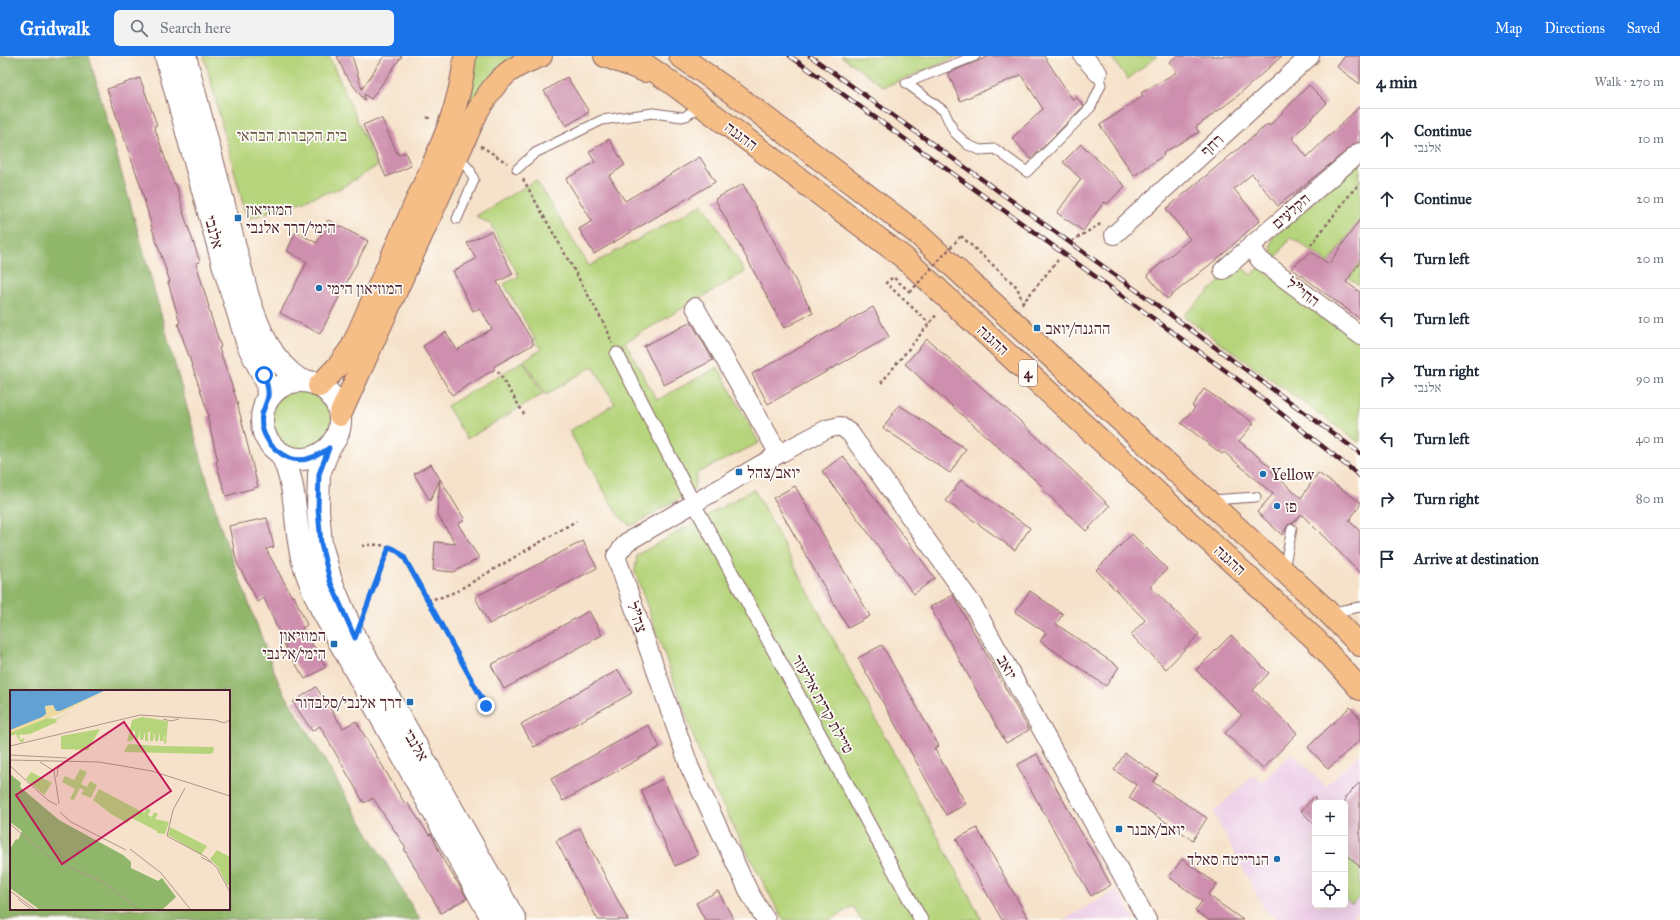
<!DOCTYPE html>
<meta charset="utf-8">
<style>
:root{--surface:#fff;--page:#f2f2f3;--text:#1f2937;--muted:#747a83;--line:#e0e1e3;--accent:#1a73e8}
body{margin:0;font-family:"IM FELL Great Primer","Frank Ruhl Libre",serif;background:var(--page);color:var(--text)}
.controls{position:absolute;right:12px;bottom:12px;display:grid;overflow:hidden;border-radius:6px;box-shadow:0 4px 16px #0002}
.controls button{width:36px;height:36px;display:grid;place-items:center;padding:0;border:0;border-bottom:1px solid var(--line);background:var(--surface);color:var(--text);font:20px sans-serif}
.stop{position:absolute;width:12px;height:12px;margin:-9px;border:3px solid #1a73e8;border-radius:50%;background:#fff}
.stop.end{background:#1a73e8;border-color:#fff;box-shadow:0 1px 4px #0008}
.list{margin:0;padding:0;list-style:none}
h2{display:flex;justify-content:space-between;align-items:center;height:52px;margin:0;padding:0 16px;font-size:17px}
h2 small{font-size:13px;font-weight:400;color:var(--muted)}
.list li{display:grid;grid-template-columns:26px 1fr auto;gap:12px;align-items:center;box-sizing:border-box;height:60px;padding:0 16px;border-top:1px solid var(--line)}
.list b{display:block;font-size:15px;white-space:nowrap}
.list p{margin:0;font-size:13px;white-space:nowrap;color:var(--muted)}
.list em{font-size:13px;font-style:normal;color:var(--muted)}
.icon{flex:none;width:22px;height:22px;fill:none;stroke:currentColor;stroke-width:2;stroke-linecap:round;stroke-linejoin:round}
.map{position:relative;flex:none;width:1360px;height:864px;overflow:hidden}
header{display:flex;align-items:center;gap:24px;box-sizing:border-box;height:56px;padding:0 20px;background:var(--accent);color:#fff}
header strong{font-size:19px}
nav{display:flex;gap:22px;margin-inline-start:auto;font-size:14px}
.search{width:280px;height:36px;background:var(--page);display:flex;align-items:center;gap:10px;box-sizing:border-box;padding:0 14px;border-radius:6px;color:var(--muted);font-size:15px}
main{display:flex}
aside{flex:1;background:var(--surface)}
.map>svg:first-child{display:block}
.built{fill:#eed0e8;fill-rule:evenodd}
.green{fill:#b6d47b;stroke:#807a53}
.forest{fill:#90b66b;stroke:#6d6a4b;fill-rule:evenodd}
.building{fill:#ce8fae}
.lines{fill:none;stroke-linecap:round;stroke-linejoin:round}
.service-casing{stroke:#866363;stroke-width:11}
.pedestrian-casing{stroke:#866363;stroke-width:15}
.minor-casing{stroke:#866363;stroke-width:20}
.tertiary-casing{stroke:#866363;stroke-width:24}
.trunk-casing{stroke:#866363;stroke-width:24}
.path{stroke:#866363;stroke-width:2.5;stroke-dasharray:3 3;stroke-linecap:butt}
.service{stroke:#fff;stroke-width:9}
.pedestrian{stroke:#fff;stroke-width:13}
.minor{stroke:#fff;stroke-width:18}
.tertiary{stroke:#fff;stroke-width:22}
.trunk{stroke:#f6be87;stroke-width:22}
.rail-casing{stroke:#4a1f2b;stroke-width:4.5}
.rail{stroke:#fdfcf7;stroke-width:3;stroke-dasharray:9;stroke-linecap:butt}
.path-bridge{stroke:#866363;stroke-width:2.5;stroke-dasharray:3 3;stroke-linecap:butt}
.route{stroke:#1a73e8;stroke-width:5}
.poi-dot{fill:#1f6fb2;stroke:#fdfcf7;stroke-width:1.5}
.labels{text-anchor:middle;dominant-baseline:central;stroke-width:3.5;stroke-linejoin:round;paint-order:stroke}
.shield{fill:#fdfcf7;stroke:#806168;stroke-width:1}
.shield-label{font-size:15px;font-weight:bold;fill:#4a1f2b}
.park-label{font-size:16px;fill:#6a5543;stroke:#fdfcf7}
.street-label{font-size:16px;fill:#4a1f2b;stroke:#fdfcf7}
.poi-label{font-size:16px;fill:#4a1f2b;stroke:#fdfcf7;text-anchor:start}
.inset-road{fill:none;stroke:#b1948a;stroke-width:1}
.view{fill:#c2185b;fill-opacity:0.15;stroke:#c2185b;stroke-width:2}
.inset-edge{fill:none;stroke:#4a1f2b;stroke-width:2}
</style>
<header>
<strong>Gridwalk</strong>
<div class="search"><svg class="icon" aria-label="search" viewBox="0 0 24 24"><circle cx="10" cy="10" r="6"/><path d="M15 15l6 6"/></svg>Search here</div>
<nav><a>Map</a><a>Directions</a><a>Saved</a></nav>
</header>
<main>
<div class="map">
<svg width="1360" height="864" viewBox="0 0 1360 864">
<rect width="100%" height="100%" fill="#fdfcf7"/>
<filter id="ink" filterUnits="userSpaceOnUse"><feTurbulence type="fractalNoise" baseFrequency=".025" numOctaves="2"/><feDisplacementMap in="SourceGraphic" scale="8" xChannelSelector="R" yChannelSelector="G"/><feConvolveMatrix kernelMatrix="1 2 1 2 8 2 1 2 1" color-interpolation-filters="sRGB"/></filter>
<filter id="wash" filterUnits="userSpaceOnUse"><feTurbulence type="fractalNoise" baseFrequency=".012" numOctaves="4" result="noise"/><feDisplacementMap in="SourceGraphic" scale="16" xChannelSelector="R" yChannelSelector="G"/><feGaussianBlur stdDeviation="0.9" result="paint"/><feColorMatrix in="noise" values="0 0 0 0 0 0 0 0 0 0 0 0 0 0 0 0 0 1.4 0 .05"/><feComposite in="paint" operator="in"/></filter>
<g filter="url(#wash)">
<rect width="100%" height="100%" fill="#f6e2ca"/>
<path class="built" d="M 1292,697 L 1325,730 L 1360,698 L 1360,854 L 1350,864 L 1278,864 L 1265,854 L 1213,756 L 1254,719 L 1262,726 ZM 1315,747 L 1345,747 L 1345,849 L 1315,849 Z
M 1117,834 L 1135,864 L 1063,864 Z"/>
<path class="green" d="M 204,0 L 329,0 L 377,110 L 341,132 L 247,163 Z
M 472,0 L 525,0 L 473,51 L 463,44 Z
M 841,0 L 959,0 L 884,31 Z
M 1110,0 L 1157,0 L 1128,23 Z
M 1360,105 L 1360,163 L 1329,207 L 1291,181 L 1276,202 C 1271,193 1269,190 1274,180 Z
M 536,124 L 589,210 L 703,148 L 745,216 L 625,286 L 657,344 L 718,311 L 759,387 L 697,417 L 694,434 L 635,468 L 629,469 L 618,459 L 569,375 L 615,348 L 593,310 L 546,339 L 524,304 L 541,294 L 504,228 L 519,220 L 491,169 L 476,160 Z
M 1360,206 L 1360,230 L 1349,222 Z
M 1238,208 L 1251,219 L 1260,211 L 1360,287 L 1360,387 L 1183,260 Z
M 523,305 L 543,338 L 467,383 L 447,350 Z
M270 364a31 31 0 1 1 62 0a31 31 0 1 1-62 0Z
M 754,433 L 982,864 L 861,864 L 853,850 L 830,864 L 783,864 L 709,724 L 635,516 L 637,499 Z
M 1345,799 L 1360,813 L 1360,840 L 1352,849 L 1345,843 Z"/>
<path class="forest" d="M 0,0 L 89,0 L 220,470 L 279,628 L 420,864 L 0,864 ZM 11,635 L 229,635 L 229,853 L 11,853 Z"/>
<g id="blocks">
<path class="building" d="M 337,0 L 352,0 L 362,33 L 384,0 L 402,0 L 371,43 L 364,38 L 365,44 L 364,44 L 345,18 Z
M 990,0 L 1044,0 L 1073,44 L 1076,41 L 1084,50 L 1031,103 L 1012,82 L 1043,53 L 1021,19 L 960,45 L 948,17 Z
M 1177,0 L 1282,0 L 1235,42 L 1196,71 L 1199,76 L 1163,97 L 1164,99 L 1134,120 L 1100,69 L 1143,40 L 1141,37 L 1177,16 L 1169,6 Z
M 1345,0 L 1360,0 L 1360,28 L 1337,11 Z
M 567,21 L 589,56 L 566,70 L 544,35 Z
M 140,22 L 157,69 L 154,70 L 174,128 L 176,128 L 184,156 L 183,156 L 200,206 L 196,207 L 209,251 L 208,251 L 221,291 L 219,292 L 236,342 L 258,431 L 226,440 L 216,406 L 218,405 L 207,360 L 209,360 L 178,268 L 180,267 L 168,226 L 170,226 L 152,172 L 140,128 L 107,33 Z
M 1309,29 L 1327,47 L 1292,82 L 1307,101 L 1360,50 L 1360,84 L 1278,150 L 1252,118 L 1234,133 L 1260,164 L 1223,198 L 1167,243 L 1147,219 L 1190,183 L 1166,153 L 1268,68 L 1269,70 Z
M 377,63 L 382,63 L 398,99 L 405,96 L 411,110 L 386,121 L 363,69 Z
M 609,83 L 625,109 L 609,120 L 625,145 L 700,101 L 715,126 L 594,198 L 579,173 L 592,165 L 566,123 L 595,106 L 589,96 Z
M 1081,88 L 1125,130 L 1107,148 L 1104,146 L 1083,175 L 1057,157 L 1081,123 L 1063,106 Z
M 743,128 L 813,257 L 784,272 L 715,143 Z
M 1360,163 L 1360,206 L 1346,226 L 1360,236 L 1360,263 L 1291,212 L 1311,196 L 1329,208 Z
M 328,164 L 368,185 L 320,278 L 280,257 L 307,206 L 287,195 L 296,176 L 317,187 Z
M 491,175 L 513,218 L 497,226 L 534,288 L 493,311 L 495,313 L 452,339 L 423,290 L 446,276 L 457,294 L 492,273 L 480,252 L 473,255 L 453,215 L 476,203 L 467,187 Z
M 873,251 L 889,281 L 768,348 L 752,318 Z
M 691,266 L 713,304 L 664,329 L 644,290 Z
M 927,283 L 1019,364 L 1110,450 L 1086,475 L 1042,433 L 1043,431 L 905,308 Z
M 1204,333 L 1254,367 L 1239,385 L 1273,413 L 1271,415 L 1301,442 L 1318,417 L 1360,446 L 1360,449 L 1349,465 L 1360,475 L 1360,517 L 1301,458 L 1293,467 L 1288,469 L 1282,479 L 1257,456 L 1273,438 L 1224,396 L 1222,398 L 1181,367 L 1195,352 L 1192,350 Z
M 899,349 L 966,393 L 950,417 L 883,372 Z
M 843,400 L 935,522 L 914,538 L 822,415 Z
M 431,408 L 440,423 L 430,445 L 414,418 Z
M 440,423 L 465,464 L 458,468 L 479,502 L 454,516 L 433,514 L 435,486 L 456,488 L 437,458 Z
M 961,424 L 1030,472 L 1015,494 L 946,445 Z
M 795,430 L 870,560 L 848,572 L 773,442 Z
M 267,462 L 274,491 L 266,493 L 292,541 L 294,540 L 307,569 L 302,572 L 326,611 L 305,623 L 288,596 L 264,542 L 258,546 L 237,507 L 229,470 Z
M 1132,478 L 1167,513 L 1150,531 L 1199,578 L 1166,613 L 1131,579 L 1145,564 L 1096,514 Z
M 583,485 L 597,512 L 489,568 L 475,541 Z
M 1030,535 L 1063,558 L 1056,568 L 1119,611 L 1106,630 L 1040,585 L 1046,577 L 1015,556 Z
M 953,539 L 1029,674 L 1006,687 L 930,551 Z
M 589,555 L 602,579 L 504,633 L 491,609 Z
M 1231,579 L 1269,617 L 1253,634 L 1297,677 L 1263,713 L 1225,677 L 1242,659 L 1196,614 Z
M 882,589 L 939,690 L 934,692 L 966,748 L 946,759 L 858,602 Z
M 618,614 L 632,637 L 534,691 L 521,668 Z
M 316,631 L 343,672 L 356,665 L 405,748 L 407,746 L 429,779 L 431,778 L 445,807 L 467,842 L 441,857 L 404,793 L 406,792 L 373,742 L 364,747 L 320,670 L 312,675 L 293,646 Z
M 1350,651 L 1360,662 L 1360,684 L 1328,713 L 1308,691 Z
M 648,669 L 660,691 L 563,745 L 551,723 Z
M 1125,697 L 1158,719 L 1153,726 L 1207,762 L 1193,784 L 1129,742 L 1137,729 L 1114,714 Z
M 1037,698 L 1111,829 L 1091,840 L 1017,709 Z
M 663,723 L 698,799 L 675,810 L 641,734 Z
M 1360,726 L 1360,811 L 1345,797 L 1345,741 Z
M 1315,740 L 1315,769 L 1301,755 Z
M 580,772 L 628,864 L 598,864 L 556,785 Z
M 977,772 L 1029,864 L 1002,864 L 956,783 Z
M 1182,803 L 1217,828 L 1208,839 L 1243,864 L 1209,864 L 1195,855 L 1202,845 L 1169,821 Z
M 718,835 L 734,864 L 705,864 L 696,847 Z"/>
</g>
</g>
<g filter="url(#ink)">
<use href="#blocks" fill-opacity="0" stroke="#866363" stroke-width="1"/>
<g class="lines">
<g class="service-casing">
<path id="service" d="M 975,0 L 906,27 L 944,55 L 954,76 L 968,89 L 980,94 L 995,93 L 1027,116 L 1091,51 L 1101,29 L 1098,17
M 517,113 L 535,97 L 602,64 L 653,57 L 682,61 L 686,60 L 701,49
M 457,163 L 474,124 L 470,114 L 457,100
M 1211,444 L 1256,441
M 1284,513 L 1292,473
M 1330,555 L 1338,555 L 1360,551"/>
</g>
<g class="pedestrian-casing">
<path id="pedestrian" d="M 617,298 L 694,448 L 921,864"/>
</g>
<g class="minor-casing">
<path id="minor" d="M 1083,0 L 1098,17
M 1114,179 L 1310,0
M 1254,187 L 1254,195 L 1260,204 L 1360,279
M 1223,214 L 1360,96
M 695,251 L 779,398
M 766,864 L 750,838 L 690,712 L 616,500 L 627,486 L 779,398 L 827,373 L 840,370 L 850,377 L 973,549 L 1147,864"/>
</g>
<g class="tertiary-casing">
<path id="tertiary" d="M 166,0 L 224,211 L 248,289 L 267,327 L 268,340 L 265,347
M 185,0 L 248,241 C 259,274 271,305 301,325
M262 364a39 39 0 1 1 78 0a39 39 0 1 1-78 0Z
M 329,392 L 319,418 L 318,453 L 321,488 L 331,525 L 355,582 L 515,864
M 281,398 C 297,428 294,464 301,497 C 305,517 314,536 322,554 L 493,864"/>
</g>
<g class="trunk-casing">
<path id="trunk" d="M 605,0 L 645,15
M 633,0 L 673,28 L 903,201 L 1316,584 L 1360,633
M 680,0 L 741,43 L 918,178 L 1321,549 L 1360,589
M 319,330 L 339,309 L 352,291 C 373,243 395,194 416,146 C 437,100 461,51 465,0
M 340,359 L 478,54 C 488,38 500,19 518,10 C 525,6 533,3 541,0"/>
</g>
<path class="path" d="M 427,61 L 432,64
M 481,90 L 507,107
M 523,123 L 607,273 L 612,287
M 961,180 L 1017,231 L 1023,247
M 1072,185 L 1102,167
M 1311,189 L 1354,133 L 1360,128
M 910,236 L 893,221 L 886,227 L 929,267
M 1022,248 L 1058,204
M 498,315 L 524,358
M 881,327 L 937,258
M 362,490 C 378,487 393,489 404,501 L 486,651
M 428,544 L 442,541 L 457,535 L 576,465
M 365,556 L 389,491"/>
<use href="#service" class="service"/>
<use href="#pedestrian" class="pedestrian"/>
<use href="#minor" class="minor"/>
<use href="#tertiary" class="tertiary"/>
<use href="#trunk" class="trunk"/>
<g class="rail-casing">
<path id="rail" d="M 790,0 L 1240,325 L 1360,420
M 810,0 L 1157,249 L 1360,397"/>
</g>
<use href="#rail" class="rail"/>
<path class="path-bridge" d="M 910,236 L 961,180"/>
</g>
</g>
<g class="lines" filter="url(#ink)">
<path class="route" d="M 264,319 C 266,325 269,332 268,340 C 267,346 264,352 262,358 C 259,377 271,394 289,402 C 303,407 317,401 329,392 L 319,418 L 318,453 L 321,488 L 330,525 L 355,582 L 389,491 C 396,493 399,496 404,501 L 486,650"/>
</g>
<g class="poi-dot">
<rect x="234" y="158" width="8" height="8" rx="2"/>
<circle cx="319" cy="232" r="4"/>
<rect x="1033" y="268" width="8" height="8" rx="2"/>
<rect x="735" y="412" width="8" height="8" rx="2"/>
<circle cx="1263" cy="418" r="4"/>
<circle cx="1277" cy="450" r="4"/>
<rect x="330" y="584" width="8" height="8" rx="2"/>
<rect x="406" y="642" width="8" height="8" rx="2"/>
<rect x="1115" y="769" width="8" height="8" rx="2"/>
<circle cx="1277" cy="803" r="4"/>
</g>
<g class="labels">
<rect class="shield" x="1019" y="304" width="18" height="26" rx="3"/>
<g class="shield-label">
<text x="1028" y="317">4</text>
</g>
<g class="park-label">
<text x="292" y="79">בית הקברות הבהאי</text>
</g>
<g class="street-label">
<text transform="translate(741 80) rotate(37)">ההגנה</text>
<text transform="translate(1212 89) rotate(-43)">רחף</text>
<text transform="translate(1291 155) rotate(-41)">הקלעים</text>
<text transform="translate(214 176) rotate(75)">אלנבי</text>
<text transform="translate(1303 236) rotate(37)">החי"ל</text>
<text transform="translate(993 284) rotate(43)">ההגנה</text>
<text transform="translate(1230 504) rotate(43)">ההגנה</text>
<text transform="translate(637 561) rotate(71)">צה"ל</text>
<text transform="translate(1007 611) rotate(61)">יואב</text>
<text transform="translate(823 648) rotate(61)">טיילת קרית אליעזר</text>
<text transform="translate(416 689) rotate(60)">אלנבי</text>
</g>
<g class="poi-label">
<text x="246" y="153">המוזיאון<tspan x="246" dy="18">הימי/דרך אלנבי</tspan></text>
<text x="327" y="232">המוזיאון הימי</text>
<text x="1045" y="272">ההגנה/יואב</text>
<text x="747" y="416">יואב/צהל</text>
<text x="1271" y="418">Yellow</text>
<text x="1285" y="450">פז</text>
<text x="326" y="579" text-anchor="end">המוזיאון<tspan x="326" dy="18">הימי/אלנבי</tspan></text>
<text x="402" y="646" text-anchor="end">דרך אלנבי/סלבדור</text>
<text x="1127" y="773">יואב/אבנר</text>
<text x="1269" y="803" text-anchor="end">הנרייטה סאלד</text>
</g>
</g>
<g transform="translate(10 634)">
<rect width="220" height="220" fill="#f6e2ca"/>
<path d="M 61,21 L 46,30 L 47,32 L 20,44 L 9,45 L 10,50 L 15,48 L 13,52 L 10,52 L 6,44 L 0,46 L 0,43 L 5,40 L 36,28 L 46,29 ZM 132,27 L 158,31 L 156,54 L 154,53 L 155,43 L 153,51 L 150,51 L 150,42 L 148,51 L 145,51 L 145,42 L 143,51 L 140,51 L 140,42 L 138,42 L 138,51 L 135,51 L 135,42 L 133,50 L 130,50 L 130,41 L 128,50 L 125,50 L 125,41 L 123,41 L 123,50 L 117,52 L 122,30 ZM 90,39 L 78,60 L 51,59 L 51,46 ZM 118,54 L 150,56 L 204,57 L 203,63 L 199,64 L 114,62 ZM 70,79 L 77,82 L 71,94 L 77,97 L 80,91 L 87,95 L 81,108 L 71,104 L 74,100 L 70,98 L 64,110 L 60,109 L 65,99 L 52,92 L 55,86 L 64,90 ZM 21,82 L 42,93 L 34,105 L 16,89 ZM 89,99 L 134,123 L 137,118 L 141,120 L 138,125 L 142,127 L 144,122 L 148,124 L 145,129 L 159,132 L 155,144 L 147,143 L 147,141 L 120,127 L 117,133 L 101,124 L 83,110 ZM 160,137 L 197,156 L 191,165 L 158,145 ZM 207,160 L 220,167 L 220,195 L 217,195 L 208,177 L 200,169 Z" fill="#b6d47b"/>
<path d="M 0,84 L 11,93 L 10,97 L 49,130 L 113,165 L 121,172 L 121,178 L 148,191 L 152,188 L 166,207 L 152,220 L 30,220 L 0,198 L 0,159 L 6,149 L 8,150 L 12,141 L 0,132 Z" fill="#90b66b"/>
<path d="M 93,2 L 51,23 L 0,43 L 0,38 L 34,23 L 35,16 L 43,15 L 49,21 Z" fill="#eeda9e"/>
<path d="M 0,0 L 96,0 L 50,21 L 46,21 L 43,15 L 35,16 L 36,24 L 32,27 L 0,40 Z" fill="#61a1d4"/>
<path class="inset-road" d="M 153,29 L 161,31 L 169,29M 0,56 L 130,25 L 205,30 L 214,33 L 220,30M 0,65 L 57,68M 0,70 L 89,72 L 142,81 L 220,106M 30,72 L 44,81 L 49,114M 0,76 L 39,111 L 47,115M 47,87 L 48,78 L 56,72M 175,98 L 163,120 L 157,146 L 196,167M 50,122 L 61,132 L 116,160M 0,134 L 42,169 L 95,193 L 129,220M 120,159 L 151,183 L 181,220M 191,167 L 202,173M 196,167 L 207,178 L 220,202M 0,201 L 26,220M 8,209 L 22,220"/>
<path class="view" d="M 114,32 L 161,101 L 52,174 L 6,105 Z"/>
<rect width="220" height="220" class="inset-edge"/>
</g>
</svg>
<div class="controls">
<button>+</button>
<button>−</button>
<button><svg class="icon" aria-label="locate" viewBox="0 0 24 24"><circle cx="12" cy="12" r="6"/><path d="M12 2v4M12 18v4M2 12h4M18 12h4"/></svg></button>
</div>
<div class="stop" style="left:264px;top:319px"></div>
<div class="stop end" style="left:486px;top:650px"></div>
</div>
<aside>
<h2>4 min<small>Walk · 270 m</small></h2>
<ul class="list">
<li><svg class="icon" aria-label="ahead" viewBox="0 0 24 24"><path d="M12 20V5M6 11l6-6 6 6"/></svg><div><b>Continue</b><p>אלנבי</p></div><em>10 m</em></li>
<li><svg class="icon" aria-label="ahead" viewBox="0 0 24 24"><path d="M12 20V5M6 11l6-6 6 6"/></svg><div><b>Continue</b></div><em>20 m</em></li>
<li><svg class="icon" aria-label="left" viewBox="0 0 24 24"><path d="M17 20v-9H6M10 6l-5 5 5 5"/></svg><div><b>Turn left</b></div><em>20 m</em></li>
<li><svg class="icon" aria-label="left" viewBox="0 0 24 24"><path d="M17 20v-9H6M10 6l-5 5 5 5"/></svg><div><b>Turn left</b></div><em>10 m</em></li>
<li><svg class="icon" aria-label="right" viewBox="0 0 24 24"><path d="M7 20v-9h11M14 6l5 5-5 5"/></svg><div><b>Turn right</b><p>אלנבי</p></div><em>90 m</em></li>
<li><svg class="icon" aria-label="left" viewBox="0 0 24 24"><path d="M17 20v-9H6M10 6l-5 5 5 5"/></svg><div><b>Turn left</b></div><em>40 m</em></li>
<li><svg class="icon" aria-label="right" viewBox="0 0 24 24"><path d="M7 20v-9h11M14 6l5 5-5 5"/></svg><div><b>Turn right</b></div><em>80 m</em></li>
<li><svg class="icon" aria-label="arrive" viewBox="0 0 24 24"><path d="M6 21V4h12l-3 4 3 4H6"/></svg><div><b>Arrive at destination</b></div></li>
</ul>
</aside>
</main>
